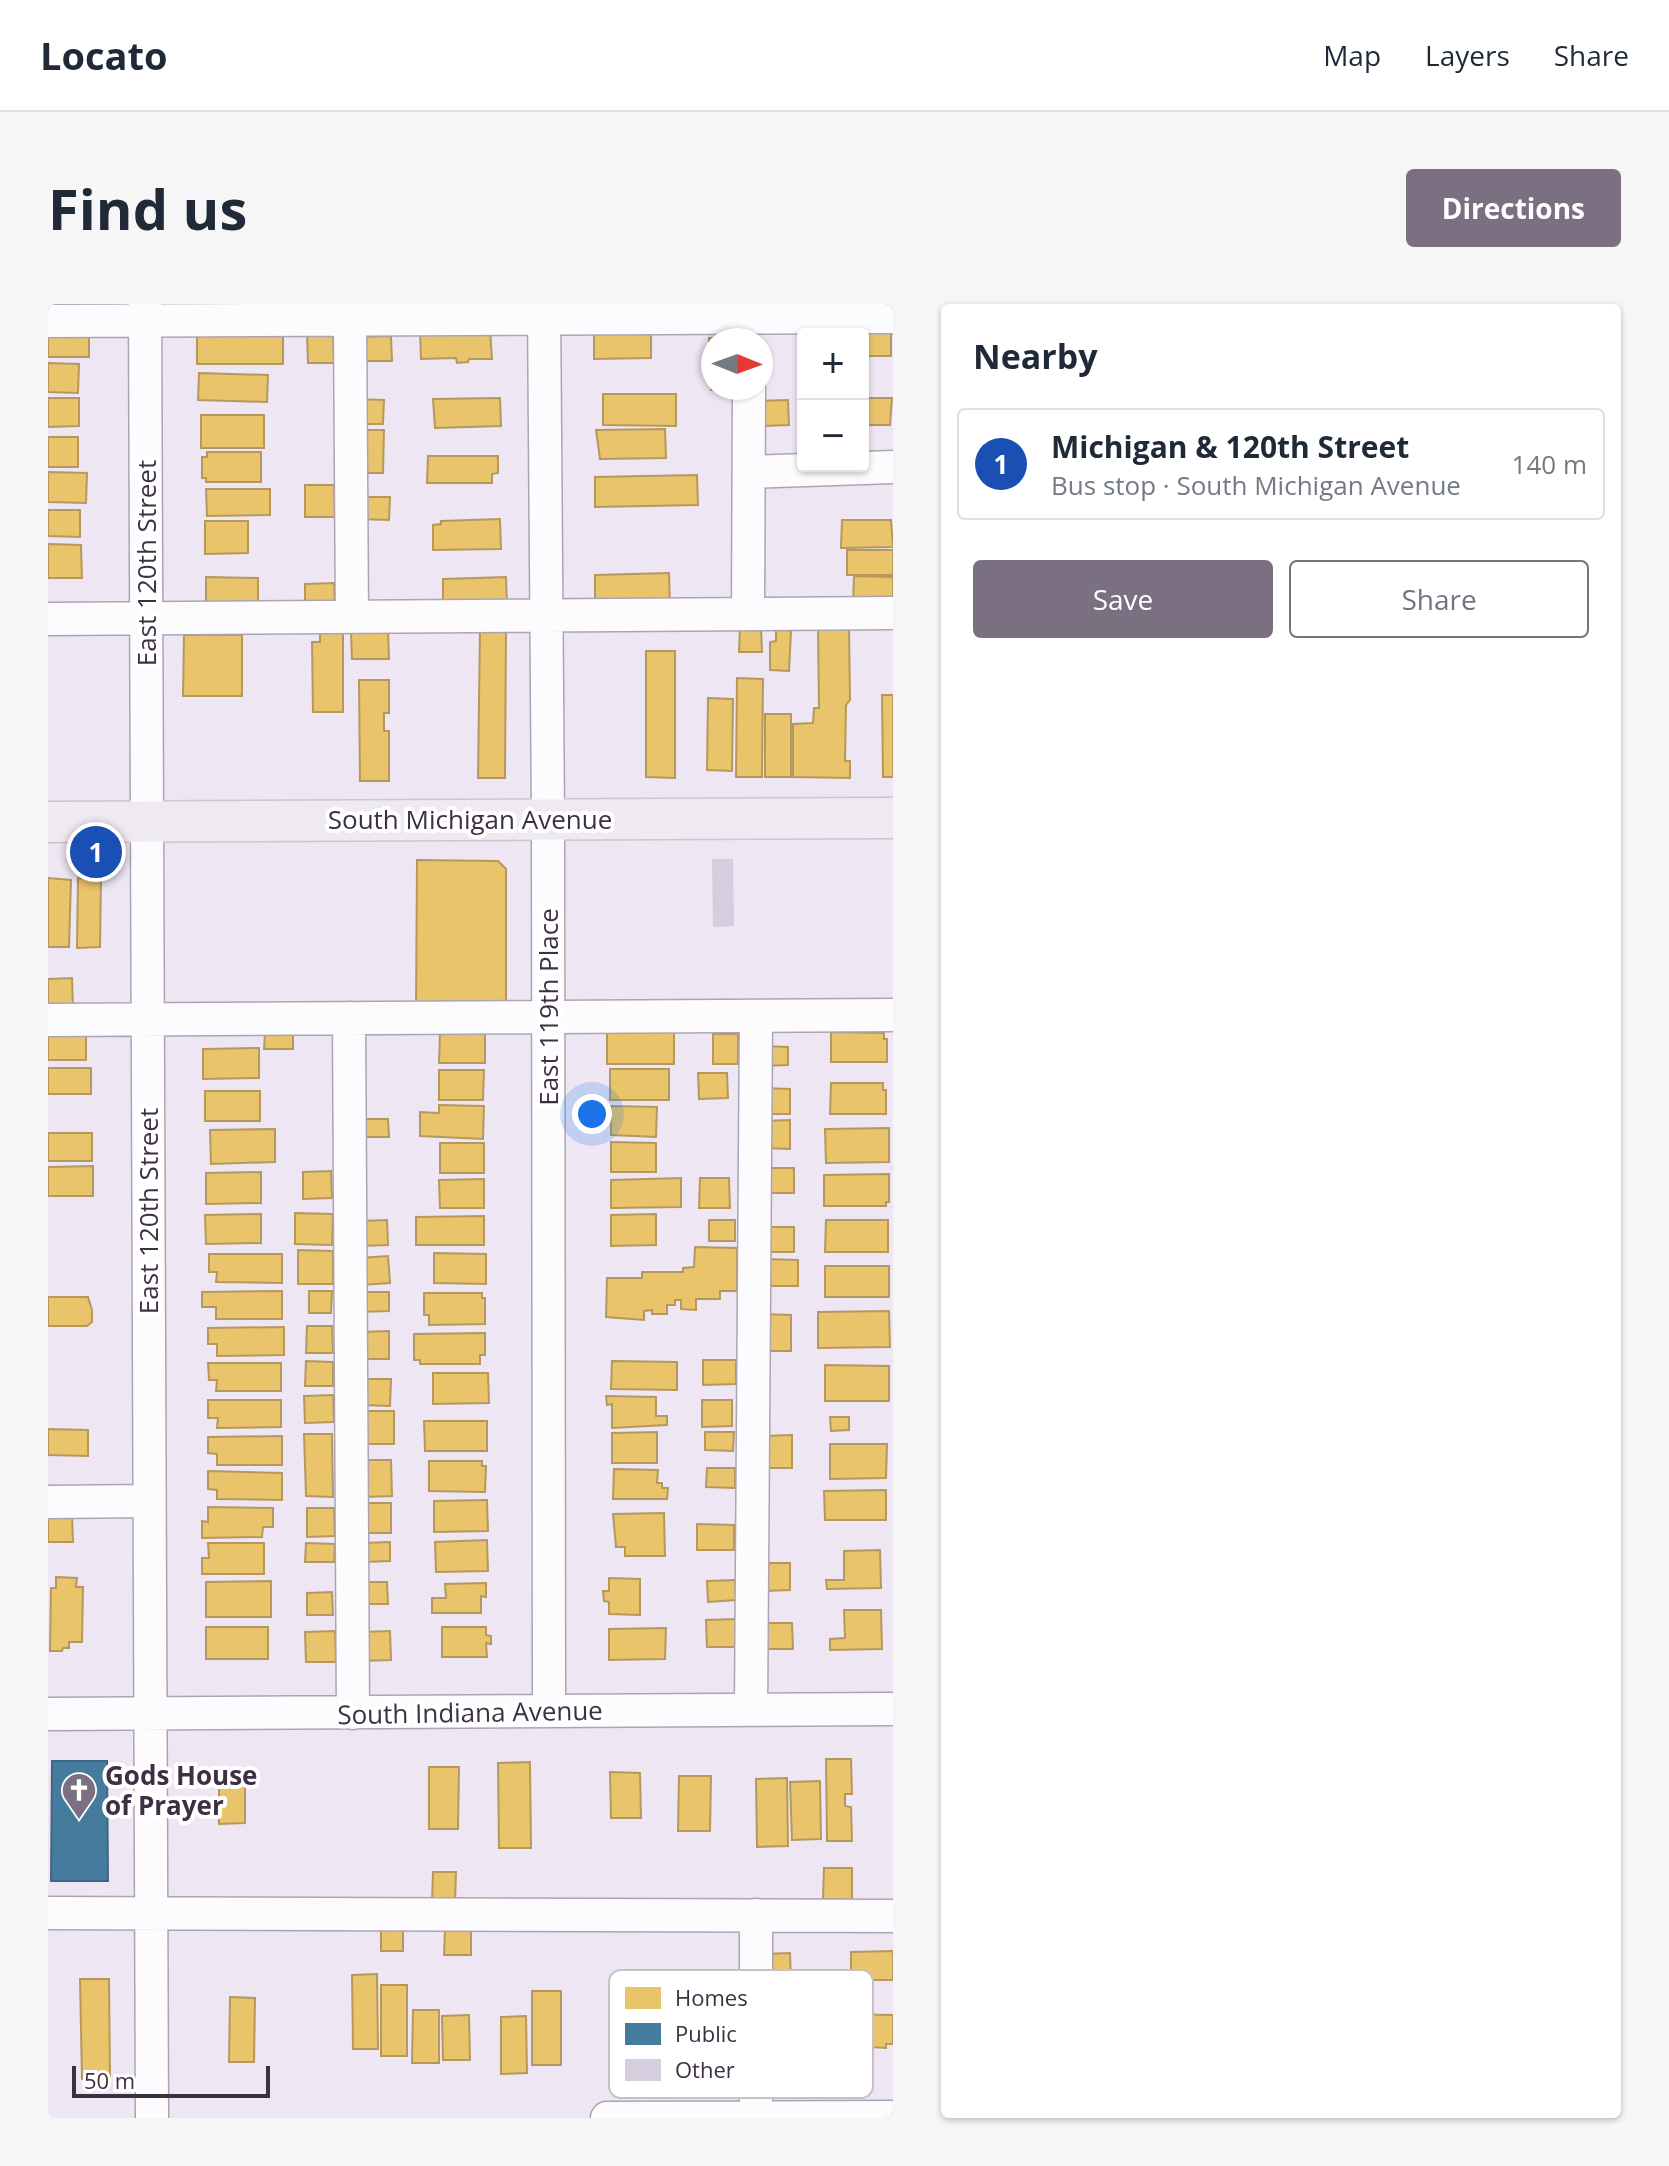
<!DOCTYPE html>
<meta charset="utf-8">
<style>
:root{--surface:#fff;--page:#f6f6f7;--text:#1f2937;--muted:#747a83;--line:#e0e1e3;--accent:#7b7082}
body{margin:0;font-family:"Open Sans",sans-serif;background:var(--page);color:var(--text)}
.controls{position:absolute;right:24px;top:24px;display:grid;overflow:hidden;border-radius:8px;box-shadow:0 2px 6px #0004}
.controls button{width:72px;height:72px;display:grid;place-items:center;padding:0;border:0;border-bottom:2px solid var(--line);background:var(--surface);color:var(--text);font:40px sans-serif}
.compass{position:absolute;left:653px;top:24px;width:72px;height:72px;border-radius:50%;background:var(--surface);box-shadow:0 2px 6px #0004;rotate:91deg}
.scale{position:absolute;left:24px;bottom:20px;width:198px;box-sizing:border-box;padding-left:8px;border:4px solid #3d3045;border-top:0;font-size:22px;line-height:28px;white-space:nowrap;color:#3d3045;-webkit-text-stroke:6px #fff;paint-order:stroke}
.you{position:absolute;left:544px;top:810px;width:28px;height:28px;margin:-20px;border:6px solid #fff;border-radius:50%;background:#1a73e8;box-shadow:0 0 0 12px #1a73e833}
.badge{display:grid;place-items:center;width:52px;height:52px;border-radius:50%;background:var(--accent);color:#fff;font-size:26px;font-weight:700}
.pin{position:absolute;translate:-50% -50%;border:4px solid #fff;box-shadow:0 2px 8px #0006}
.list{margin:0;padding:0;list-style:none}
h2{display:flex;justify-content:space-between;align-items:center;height:104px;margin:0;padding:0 32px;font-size:34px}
h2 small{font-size:26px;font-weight:400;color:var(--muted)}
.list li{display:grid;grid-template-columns:52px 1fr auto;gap:24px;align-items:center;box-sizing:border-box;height:112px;margin:0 16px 16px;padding:0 16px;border:2px solid var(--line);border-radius:8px}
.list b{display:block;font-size:30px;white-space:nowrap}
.list p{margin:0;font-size:26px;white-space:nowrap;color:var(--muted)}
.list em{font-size:26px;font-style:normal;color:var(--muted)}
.actions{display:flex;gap:16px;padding:24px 32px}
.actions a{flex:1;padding:18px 0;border:2px solid var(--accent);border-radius:8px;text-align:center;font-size:28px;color:var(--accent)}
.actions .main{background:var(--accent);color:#fff}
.map{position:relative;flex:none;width:845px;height:1814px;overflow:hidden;border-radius:8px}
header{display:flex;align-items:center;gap:48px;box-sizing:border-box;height:112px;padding:0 40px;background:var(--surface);border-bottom:2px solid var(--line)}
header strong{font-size:38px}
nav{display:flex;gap:44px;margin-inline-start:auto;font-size:28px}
.intro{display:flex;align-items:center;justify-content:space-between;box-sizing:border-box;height:192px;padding:0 48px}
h1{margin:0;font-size:56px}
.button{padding:20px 36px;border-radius:8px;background:var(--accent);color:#fff;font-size:28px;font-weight:700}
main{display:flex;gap:48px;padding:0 48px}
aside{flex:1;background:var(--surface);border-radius:8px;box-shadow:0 2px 6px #0004}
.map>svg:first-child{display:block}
.homes{fill:#e9c46a;stroke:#b5985f;stroke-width:2}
.public{fill:#457b9d;stroke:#436483;stroke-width:2}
.building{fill:#d4cede;stroke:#d3cede;stroke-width:2}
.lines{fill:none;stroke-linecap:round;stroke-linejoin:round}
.minor-casing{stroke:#ada4b3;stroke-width:35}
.major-casing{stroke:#cac5cf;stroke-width:43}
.minor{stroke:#fcfbfd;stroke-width:32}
.major{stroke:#efeaf2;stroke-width:40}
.labels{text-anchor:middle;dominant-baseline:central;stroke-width:8;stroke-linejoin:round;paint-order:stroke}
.street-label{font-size:26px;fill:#3d3045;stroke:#fff}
.poi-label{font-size:26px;font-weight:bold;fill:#3d3045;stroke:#fff;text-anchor:start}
.key{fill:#fff;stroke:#c5c1c7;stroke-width:2}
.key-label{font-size:22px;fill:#3d3045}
</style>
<header>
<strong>Locato</strong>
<nav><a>Map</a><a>Layers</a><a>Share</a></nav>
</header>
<div class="intro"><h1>Find us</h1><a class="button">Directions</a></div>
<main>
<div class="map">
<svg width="845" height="1814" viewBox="0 0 845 1814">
<rect width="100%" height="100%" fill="#eee7f3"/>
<path class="homes" d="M 773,22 L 843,23 L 843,52 L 815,52 L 815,30 L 773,30 Z
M 149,25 L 235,25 L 235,60 L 149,60 Z
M 442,25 L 444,55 L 421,55 L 420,58 L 409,59 L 408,54 L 373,55 L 372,27 Z
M 603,25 L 603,54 L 546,55 L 546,26 Z
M 0,26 L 41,27 L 41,53 L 0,53 Z
M 285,28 L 286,59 L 260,59 L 259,29 Z
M 343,32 L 344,57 L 313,57 L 312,33 Z
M 687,33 L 687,36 L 665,36 L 665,58 L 661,58 L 661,34 Z
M 0,59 L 31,60 L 30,89 L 0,88 Z
M 663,63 L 665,84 L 683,84 L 683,86 L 663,86 Z
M 151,69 L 220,71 L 219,98 L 150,96 Z
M 555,90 L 628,90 L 628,122 L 555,121 Z
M 0,94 L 31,94 L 31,122 L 0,123 Z
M 452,94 L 453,122 L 387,124 L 385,95 Z
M 815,94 L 844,94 L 842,121 L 815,121 Z
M 307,95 L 336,96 L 335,120 L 307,120 Z
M 740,96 L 741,121 L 711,122 L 710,97 Z
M 153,111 L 216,111 L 216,144 L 153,144 Z
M 617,125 L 618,154 L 552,155 L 548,126 Z
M 308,126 L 336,126 L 335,169 L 308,169 Z
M 0,133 L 30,133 L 30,163 L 0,163 Z
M 159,148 L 213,148 L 213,178 L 158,178 L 158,174 L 154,174 L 154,153 L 159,153 Z
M 380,152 L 450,152 L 450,169 L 444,170 L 444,179 L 379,179 Z
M 0,168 L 39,169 L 38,199 L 0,198 Z
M 649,171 L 650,201 L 547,203 L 547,173 Z
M 257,181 L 286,181 L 287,213 L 257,213 Z
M 158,185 L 222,185 L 222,211 L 159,212 Z
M 309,193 L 342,193 L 341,216 L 309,215 Z
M 0,206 L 32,206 L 32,233 L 0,232 Z
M 452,215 L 453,245 L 385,246 L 385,221 L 393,220 L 393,217 Z
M 794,216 L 843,216 L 845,243 L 793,244 Z
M 157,217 L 200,217 L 200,249 L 157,250 Z
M 0,240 L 33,241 L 34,274 L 0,274 Z
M 799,246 L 845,246 L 845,271 L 799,271 Z
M 621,269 L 622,302 L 547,302 L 547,271 Z
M 806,272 L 845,273 L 845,300 L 805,300 Z
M 158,273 L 210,274 L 210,302 L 158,302 Z
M 458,273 L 459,301 L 395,302 L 395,275 Z
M 286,279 L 287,304 L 257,304 L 257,280 Z
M 432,323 L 458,324 L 457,474 L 430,474 Z
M 692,323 L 713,323 L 714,348 L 691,348 Z
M 770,323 L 801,323 L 802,396 L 798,401 L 797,457 L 802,457 L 802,474 L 745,473 L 745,420 L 765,419 L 766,404 L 771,404 Z
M 272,325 L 295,325 L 295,408 L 265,408 L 264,338 L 272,338 Z
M 728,325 L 743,327 L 741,367 L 722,366 L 722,338 L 728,337 Z
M 340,327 L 341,355 L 304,355 L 303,329 Z
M 136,331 L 194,331 L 194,392 L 135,392 Z
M 598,347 L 627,347 L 627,474 L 598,473 Z
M 689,374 L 715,375 L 714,473 L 688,473 Z
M 311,376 L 341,376 L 341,409 L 336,409 L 336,427 L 341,427 L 341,477 L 312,477 Z
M 834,391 L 845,391 L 845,473 L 835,473 Z
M 660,394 L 685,395 L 684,467 L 659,466 Z
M 717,410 L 743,410 L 743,473 L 717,473 Z
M 369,556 L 450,557 L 458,565 L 458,705 L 368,705 Z
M 0,574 L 23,576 L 21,643 L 0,643 Z
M 30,574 L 53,575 L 52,643 L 29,644 Z
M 24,674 L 25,703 L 0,705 L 0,675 Z
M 559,727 L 626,727 L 626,760 L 559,760 Z
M 217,728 L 245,729 L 245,745 L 216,745 Z
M 783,728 L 836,729 L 836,735 L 839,735 L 839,758 L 783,758 Z
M 392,729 L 437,730 L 437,759 L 391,759 Z
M 665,730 L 690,730 L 690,760 L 665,760 Z
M 0,731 L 38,731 L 38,756 L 0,756 Z
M 714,742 L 740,743 L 740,761 L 714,762 Z
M 211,744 L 211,774 L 155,775 L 155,745 Z
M 0,764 L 43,764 L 43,790 L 0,790 Z
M 562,765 L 621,765 L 621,796 L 562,796 Z
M 391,766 L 436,766 L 435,796 L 391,796 Z
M 650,769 L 679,769 L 680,794 L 651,795 Z
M 783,779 L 835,779 L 835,786 L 838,786 L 838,810 L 782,810 Z
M 714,784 L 742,785 L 742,810 L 714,810 Z
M 157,787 L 212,787 L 212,817 L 157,817 Z
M 391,801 L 436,802 L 435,835 L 372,832 L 372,808 L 391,809 Z
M 563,802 L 609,803 L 608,833 L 563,831 Z
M 311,815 L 340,815 L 341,833 L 312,833 Z
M 742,816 L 742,845 L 712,844 L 713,817 Z
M 841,824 L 841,858 L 778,859 L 777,825 Z
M 227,825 L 227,858 L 163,860 L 162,826 Z
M 0,829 L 44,829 L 44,857 L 0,857 Z
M 563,838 L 608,839 L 608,868 L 563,868 Z
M 392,839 L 436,839 L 436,869 L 392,869 Z
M 45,862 L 45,892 L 0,892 L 0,863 Z
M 717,864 L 746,864 L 746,889 L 717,889 Z
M 283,867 L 284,894 L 255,895 L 255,868 Z
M 213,868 L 213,899 L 158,900 L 158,869 Z
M 841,870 L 841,898 L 838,898 L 838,902 L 776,902 L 776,871 Z
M 633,874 L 633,903 L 563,904 L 563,876 Z
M 652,874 L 681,874 L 682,904 L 651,904 Z
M 436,875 L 436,904 L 392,904 L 391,876 Z
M 247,909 L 285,910 L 284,941 L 247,940 Z
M 213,910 L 213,939 L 158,940 L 157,911 Z
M 608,910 L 608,941 L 563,942 L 563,911 Z
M 436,912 L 436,941 L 368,941 L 368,913 Z
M 339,916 L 340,941 L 312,942 L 312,917 Z
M 661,916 L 687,916 L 687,937 L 661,937 Z
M 778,916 L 840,916 L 840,948 L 777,948 Z
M 713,923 L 746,923 L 746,948 L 713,948 Z
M 647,943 L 689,944 L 689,987 L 672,987 L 672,995 L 648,995 L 648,1006 L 633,1005 L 633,996 L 627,996 L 627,1001 L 619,1001 L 619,1010 L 604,1010 L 604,1006 L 596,1007 L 596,1016 L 558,1013 L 559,974 L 594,974 L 594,968 L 635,968 L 635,964 L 646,963 Z
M 250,946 L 285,947 L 285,980 L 250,980 Z
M 386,949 L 438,950 L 438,980 L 386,979 Z
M 161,950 L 234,950 L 234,979 L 168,978 L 169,968 L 161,968 Z
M 340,952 L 342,979 L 312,981 L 311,954 Z
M 716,955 L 750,956 L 750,982 L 716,982 Z
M 777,962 L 841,962 L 841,993 L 777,993 Z
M 234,987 L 234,1015 L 168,1015 L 168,1003 L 154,1003 L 154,988 Z
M 261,987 L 284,987 L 283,1009 L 261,1009 Z
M 311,988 L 341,988 L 341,1007 L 312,1008 Z
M 376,989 L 434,989 L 434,994 L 437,994 L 437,1020 L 381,1021 L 381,1011 L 376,1011 Z
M 0,993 L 40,993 L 44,1006 L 44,1018 L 39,1022 L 0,1022 Z
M 841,1007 L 842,1043 L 770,1044 L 770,1008 Z
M 714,1010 L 743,1011 L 743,1047 L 714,1047 Z
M 259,1022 L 284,1022 L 285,1049 L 258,1049 Z
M 236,1023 L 236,1051 L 169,1052 L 169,1040 L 160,1040 L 160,1024 Z
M 341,1027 L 341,1055 L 313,1055 L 312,1028 Z
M 437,1029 L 437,1051 L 432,1051 L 432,1060 L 372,1060 L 372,1056 L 366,1056 L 366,1030 Z
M 655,1056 L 688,1056 L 688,1080 L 655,1081 Z
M 258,1057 L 285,1058 L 285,1082 L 257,1082 Z
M 564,1057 L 629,1058 L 629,1086 L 563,1085 Z
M 160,1059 L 233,1059 L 233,1087 L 168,1087 L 169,1076 L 161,1076 Z
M 777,1061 L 841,1062 L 841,1097 L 777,1097 Z
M 385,1069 L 440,1069 L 441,1099 L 385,1100 Z
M 314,1075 L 343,1075 L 342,1102 L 314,1101 Z
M 285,1091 L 286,1118 L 257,1119 L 256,1092 Z
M 558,1092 L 608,1093 L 608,1112 L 619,1112 L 619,1121 L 564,1124 L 564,1100 L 559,1101 Z
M 160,1096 L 233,1096 L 233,1123 L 169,1124 L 170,1114 L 160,1114 Z
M 654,1096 L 684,1096 L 684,1122 L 654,1123 Z
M 314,1107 L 346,1107 L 346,1140 L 315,1140 Z
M 782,1113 L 801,1113 L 801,1126 L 783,1127 Z
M 376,1117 L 439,1117 L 439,1147 L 377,1147 Z
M 0,1125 L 40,1126 L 40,1152 L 0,1151 Z
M 609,1128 L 609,1159 L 564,1159 L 564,1129 Z
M 657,1128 L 686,1128 L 685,1147 L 657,1146 Z
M 256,1130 L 284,1130 L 285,1193 L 258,1192 Z
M 744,1131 L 744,1164 L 716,1164 L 715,1132 Z
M 234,1132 L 234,1161 L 169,1161 L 169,1150 L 160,1149 L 160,1133 Z
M 782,1140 L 839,1140 L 838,1174 L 782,1175 Z
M 314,1156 L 343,1156 L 344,1192 L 315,1193 Z
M 381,1157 L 434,1157 L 434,1162 L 438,1162 L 437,1188 L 381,1187 Z
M 659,1164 L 687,1164 L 687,1184 L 658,1183 Z
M 566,1165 L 610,1166 L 609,1179 L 614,1179 L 614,1184 L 620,1184 L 619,1195 L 565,1195 Z
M 160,1167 L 234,1169 L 234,1196 L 169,1195 L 169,1186 L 160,1185 Z
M 838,1186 L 838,1216 L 777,1216 L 776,1187 Z
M 439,1196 L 440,1227 L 386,1228 L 386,1197 Z
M 314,1199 L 343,1199 L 343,1229 L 314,1229 Z
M 160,1203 L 225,1204 L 225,1223 L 215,1223 L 214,1233 L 154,1234 L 154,1217 L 160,1218 Z
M 259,1204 L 286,1204 L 287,1232 L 259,1233 Z
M 616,1209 L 617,1252 L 577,1252 L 577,1243 L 568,1243 L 565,1210 Z
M 0,1212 L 24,1212 L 25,1238 L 0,1238 Z
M 649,1220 L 686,1221 L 686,1246 L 649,1246 Z
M 439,1236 L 440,1267 L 388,1268 L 387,1238 Z
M 342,1238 L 342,1257 L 316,1258 L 315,1239 Z
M 160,1239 L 216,1239 L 216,1270 L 154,1270 L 154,1254 L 161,1254 Z
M 258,1239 L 287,1240 L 286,1258 L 257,1258 Z
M 832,1246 L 833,1284 L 779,1285 L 778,1276 L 796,1276 L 796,1247 Z
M 716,1259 L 742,1259 L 742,1286 L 717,1287 Z
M 8,1273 L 29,1274 L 28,1283 L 35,1283 L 34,1338 L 21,1338 L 21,1344 L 15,1344 L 14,1347 L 2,1347 L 3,1284 L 8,1284 Z
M 561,1274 L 592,1275 L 592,1311 L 561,1310 L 561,1298 L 556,1297 L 555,1287 L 561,1287 Z
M 687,1276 L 688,1296 L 660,1298 L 659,1277 Z
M 223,1277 L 223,1313 L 158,1313 L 158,1278 Z
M 313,1278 L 339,1278 L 340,1300 L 313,1300 Z
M 438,1279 L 438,1293 L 433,1292 L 433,1309 L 384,1309 L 384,1294 L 398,1294 L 397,1280 Z
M 284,1288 L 285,1311 L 259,1311 L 259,1289 Z
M 796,1306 L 833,1306 L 834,1345 L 782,1346 L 782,1335 L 797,1334 Z
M 688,1315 L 688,1343 L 659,1343 L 658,1316 Z
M 720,1319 L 744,1319 L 745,1345 L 720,1345 Z
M 158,1323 L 220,1323 L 220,1355 L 158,1355 Z
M 394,1323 L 438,1323 L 438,1331 L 443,1332 L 443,1340 L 438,1339 L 439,1353 L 394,1353 Z
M 618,1324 L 617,1355 L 561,1356 L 561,1325 Z
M 287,1327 L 288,1358 L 258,1358 L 257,1328 Z
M 342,1327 L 343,1356 L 314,1357 L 313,1328 Z
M 778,1455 L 803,1455 L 804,1490 L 797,1490 L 797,1502 L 803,1503 L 804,1537 L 779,1537 Z
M 482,1458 L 483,1544 L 451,1544 L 450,1459 Z
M 381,1463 L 411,1463 L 410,1525 L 381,1525 Z
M 562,1468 L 592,1469 L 593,1514 L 563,1514 Z
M 197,1469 L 197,1519 L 171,1520 L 171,1470 Z
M 631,1472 L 663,1472 L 662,1527 L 630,1527 Z
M 739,1474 L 740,1542 L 709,1543 L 708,1475 Z
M 772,1477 L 773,1535 L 744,1536 L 742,1478 Z
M 776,1564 L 804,1564 L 804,1596 L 775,1595 Z
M 385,1568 L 408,1568 L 407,1598 L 384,1598 Z
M 333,1625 L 355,1625 L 355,1647 L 333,1647 Z
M 397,1626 L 423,1626 L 423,1651 L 396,1651 Z
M 845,1647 L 845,1676 L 803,1676 L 803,1648 Z
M 742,1649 L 743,1679 L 716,1679 L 715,1650 Z
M 329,1670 L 330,1745 L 305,1745 L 304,1671 Z
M 32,1675 L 61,1675 L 62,1774 L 34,1775 Z
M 333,1681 L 359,1681 L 359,1752 L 333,1752 Z
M 484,1687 L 513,1687 L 513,1761 L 484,1761 Z
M 182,1693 L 207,1694 L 206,1758 L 181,1758 Z
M 365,1706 L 391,1706 L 391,1759 L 364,1759 Z
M 790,1710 L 845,1711 L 845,1740 L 838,1740 L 838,1744 L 789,1741 Z
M 421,1711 L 422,1756 L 395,1756 L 394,1712 Z
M 478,1712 L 479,1769 L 453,1770 L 453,1713 Z"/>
<path class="public" d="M 4,1457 L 59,1457 L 60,1577 L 3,1577 Z"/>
<path class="building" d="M 665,556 L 684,556 L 685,621 L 666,622 Z"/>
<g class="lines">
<g class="minor-casing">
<path id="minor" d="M 97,0 L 104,1814
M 496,0 L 500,514 L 501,1406
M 302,15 L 304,313
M 0,17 L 845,13
M 701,168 L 845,163
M 700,310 L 701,84
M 0,315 L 845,309
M 301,714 L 305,1409
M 0,716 L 845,711
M 0,1198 L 101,1197
M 703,1406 L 708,712
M 0,1410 L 845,1405
M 0,1609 L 845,1612
M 559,1814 L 845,1813
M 708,1814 L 708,1611"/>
</g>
<g class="major-casing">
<path id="major" d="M 0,518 L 845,514"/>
</g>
<use href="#minor" class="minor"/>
<use href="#major" class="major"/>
</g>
<defs>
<g id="church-pin" transform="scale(1.8)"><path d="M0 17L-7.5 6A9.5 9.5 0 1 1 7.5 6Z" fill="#7b7082" stroke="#fff"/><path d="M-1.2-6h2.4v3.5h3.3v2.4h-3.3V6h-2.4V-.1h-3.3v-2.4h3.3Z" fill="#fff"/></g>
</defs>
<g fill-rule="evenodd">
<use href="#church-pin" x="31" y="1486"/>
</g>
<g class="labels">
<g class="street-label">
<text transform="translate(98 259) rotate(-90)">East 120th Street</text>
<text x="422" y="515">South Michigan Avenue</text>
<text transform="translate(500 703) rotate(-90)">East 119th Place</text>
<text transform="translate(100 907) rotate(-90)">East 120th Street</text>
<text transform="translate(422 1408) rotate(-1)">South Indiana Avenue</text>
</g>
<g class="poi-label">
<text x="57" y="1471">Gods House<tspan x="57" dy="30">of Prayer</tspan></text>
</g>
</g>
<rect x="561" y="1666" width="264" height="128" rx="12" class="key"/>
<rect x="577" y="1683" width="36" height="22" fill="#e9c46a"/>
<rect x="577" y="1719" width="36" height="22" fill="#457b9d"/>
<rect x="577" y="1755" width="36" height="22" fill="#d4cede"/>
<g class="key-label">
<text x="627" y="1702">Homes</text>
<text x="627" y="1738">Public</text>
<text x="627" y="1774">Other</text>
</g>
</svg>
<div class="controls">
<button>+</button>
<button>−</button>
</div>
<svg class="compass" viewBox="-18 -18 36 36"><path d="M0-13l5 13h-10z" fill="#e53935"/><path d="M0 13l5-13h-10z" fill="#747a83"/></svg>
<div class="scale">50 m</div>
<div class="you"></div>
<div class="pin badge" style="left:48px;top:548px;background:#1a4fb4">1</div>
</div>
<aside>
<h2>Nearby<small></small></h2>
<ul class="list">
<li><span class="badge" style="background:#1a4fb4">1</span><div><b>Michigan &amp; 120th Street</b><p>Bus stop · South Michigan Avenue</p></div><em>140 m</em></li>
</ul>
<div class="actions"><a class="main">Save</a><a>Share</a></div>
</aside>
</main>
